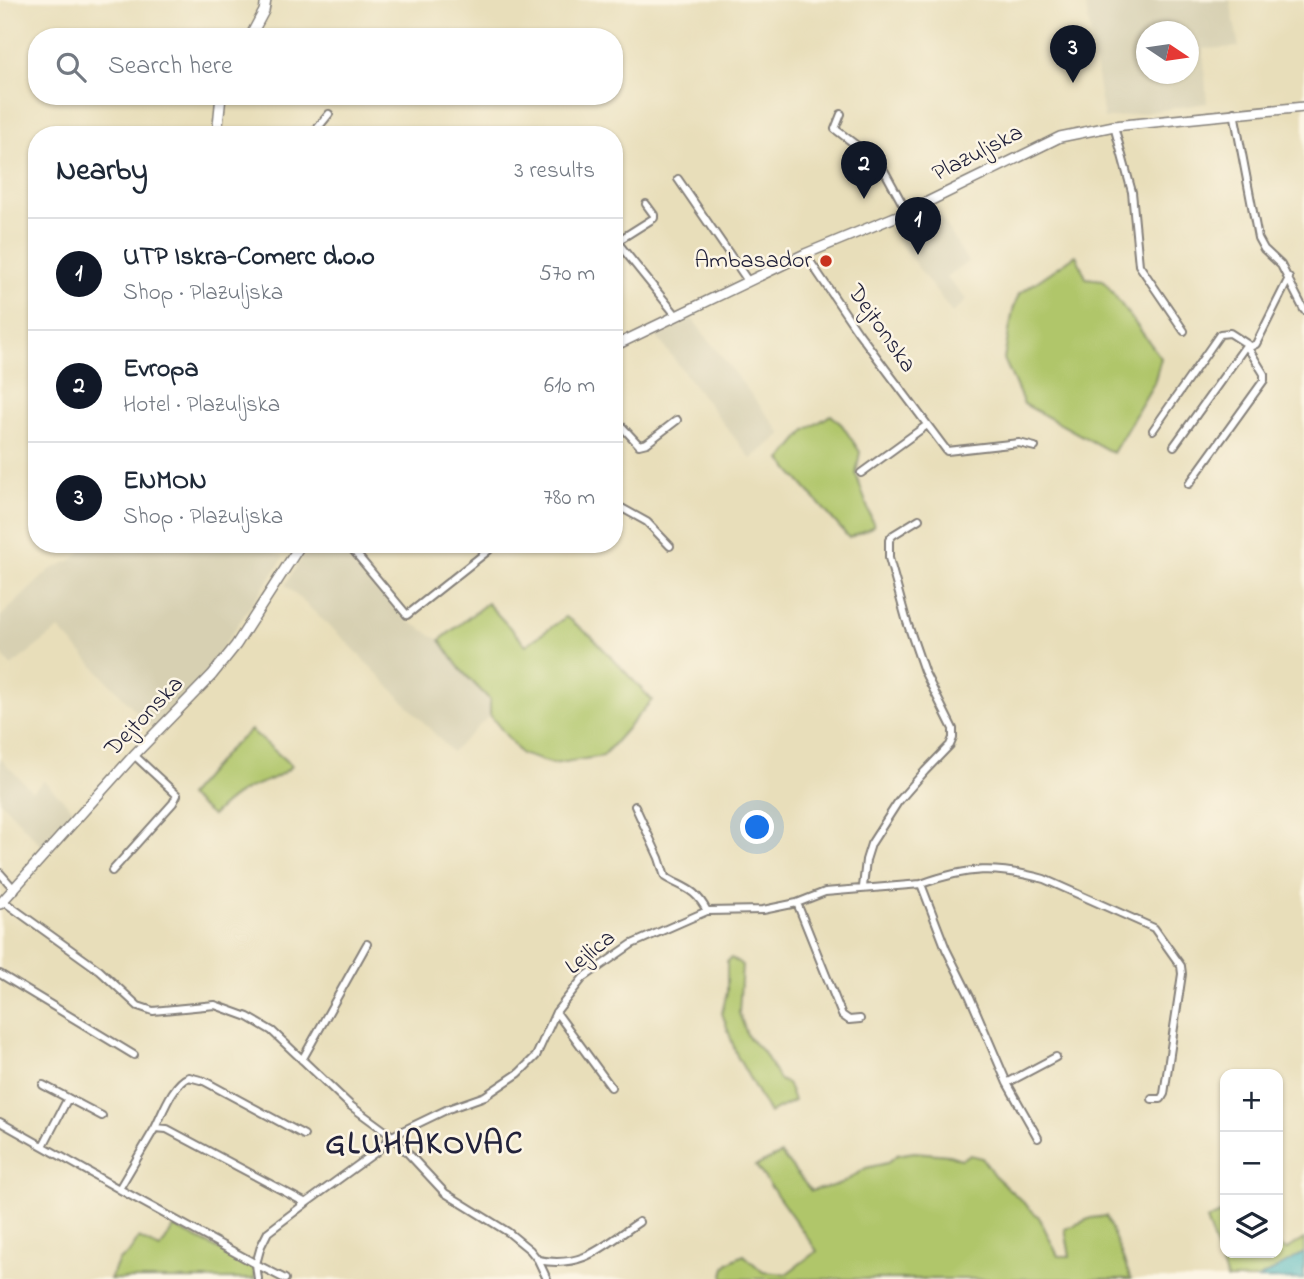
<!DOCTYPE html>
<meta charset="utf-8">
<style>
:root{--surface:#fff;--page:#f2f2f3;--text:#1f2937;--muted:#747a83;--line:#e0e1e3;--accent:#111827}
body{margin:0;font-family:"Indie Flower",sans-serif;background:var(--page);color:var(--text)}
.controls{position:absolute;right:21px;bottom:21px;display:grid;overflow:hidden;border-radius:14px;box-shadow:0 2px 5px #0004}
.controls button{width:63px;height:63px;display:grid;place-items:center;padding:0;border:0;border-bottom:2px solid var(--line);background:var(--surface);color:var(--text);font:35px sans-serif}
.compass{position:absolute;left:1136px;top:21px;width:63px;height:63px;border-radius:50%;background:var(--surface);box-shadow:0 2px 5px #0004;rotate:103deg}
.you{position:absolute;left:758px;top:828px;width:24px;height:24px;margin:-18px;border:5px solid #fff;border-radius:50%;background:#1a73e8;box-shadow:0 0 0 10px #1a73e833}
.badge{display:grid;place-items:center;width:46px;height:46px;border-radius:50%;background:var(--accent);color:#fff;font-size:23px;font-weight:700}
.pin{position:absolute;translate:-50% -58px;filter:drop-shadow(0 2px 4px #0008)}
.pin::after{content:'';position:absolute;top:37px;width:24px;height:21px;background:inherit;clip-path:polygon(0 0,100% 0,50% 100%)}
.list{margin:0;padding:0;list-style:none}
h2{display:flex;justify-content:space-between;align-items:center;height:91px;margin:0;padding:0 28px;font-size:30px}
h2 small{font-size:23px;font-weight:400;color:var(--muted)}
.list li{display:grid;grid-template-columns:46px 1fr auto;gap:21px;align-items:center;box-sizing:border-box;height:112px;padding:0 28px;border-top:2px solid var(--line)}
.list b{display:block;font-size:26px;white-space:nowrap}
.list p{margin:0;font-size:23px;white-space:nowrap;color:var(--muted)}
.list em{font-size:23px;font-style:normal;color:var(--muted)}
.icon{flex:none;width:38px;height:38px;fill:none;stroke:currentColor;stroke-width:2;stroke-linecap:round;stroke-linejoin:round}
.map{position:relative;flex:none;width:1304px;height:1279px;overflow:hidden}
.search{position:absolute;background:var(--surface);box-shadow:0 2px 5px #0004;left:28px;top:28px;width:595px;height:77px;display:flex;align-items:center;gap:18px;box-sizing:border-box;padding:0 24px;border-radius:28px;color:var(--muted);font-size:26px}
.panel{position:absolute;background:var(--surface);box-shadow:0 2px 5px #0004;left:28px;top:126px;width:595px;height:427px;border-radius:28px}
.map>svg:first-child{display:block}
.built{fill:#d7d0b2;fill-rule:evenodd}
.green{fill:#b0c66b;stroke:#697453;stroke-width:2}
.water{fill:#44b4bb;stroke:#336b7b;stroke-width:2}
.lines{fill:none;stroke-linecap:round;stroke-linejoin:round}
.street-casing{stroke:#85807a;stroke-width:10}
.secondary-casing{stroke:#85807a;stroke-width:12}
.street{stroke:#fff;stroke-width:6}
.secondary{stroke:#fff;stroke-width:9}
.poi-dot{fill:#c8321e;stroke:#fcf5e5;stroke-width:2.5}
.labels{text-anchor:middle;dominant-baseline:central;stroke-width:5;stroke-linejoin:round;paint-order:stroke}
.street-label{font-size:24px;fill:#22223b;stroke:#fcf5e5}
.poi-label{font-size:24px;fill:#22223b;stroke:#fcf5e5;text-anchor:end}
.district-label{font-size:32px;font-weight:bold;letter-spacing:2px;fill:#22223b;stroke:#fcf5e5}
</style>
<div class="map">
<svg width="1304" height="1279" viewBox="0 0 1304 1279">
<rect width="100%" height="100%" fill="#fcf5e5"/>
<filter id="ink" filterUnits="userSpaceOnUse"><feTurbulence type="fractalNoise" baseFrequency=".0143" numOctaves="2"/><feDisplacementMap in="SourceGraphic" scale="14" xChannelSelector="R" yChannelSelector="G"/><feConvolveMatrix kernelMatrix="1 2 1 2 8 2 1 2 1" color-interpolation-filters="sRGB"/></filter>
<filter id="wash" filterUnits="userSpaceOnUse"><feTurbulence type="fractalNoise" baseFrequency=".00686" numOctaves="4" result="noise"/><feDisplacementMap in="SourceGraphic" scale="28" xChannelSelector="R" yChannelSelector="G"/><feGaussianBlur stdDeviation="1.57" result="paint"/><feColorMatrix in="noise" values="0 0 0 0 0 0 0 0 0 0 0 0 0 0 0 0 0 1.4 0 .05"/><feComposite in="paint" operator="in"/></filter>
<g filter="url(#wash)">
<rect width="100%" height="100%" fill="#e8deba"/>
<path class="built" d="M 1085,0 L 1230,0 L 1239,47 L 1203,49 L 1207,103 L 1104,119 ZM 1146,32 L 1188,32 L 1188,74 L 1146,74 Z
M 936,208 L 968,262 L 946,277 L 967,300 L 952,313 L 889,229 Z
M 690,316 L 782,434 L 751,459 L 653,332 Z
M 85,544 L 258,544 L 284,557 L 205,673 L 152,728 L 59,629 L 11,666 L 0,652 L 0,617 L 50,570 L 75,558 Z
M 310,544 L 349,544 L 403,618 L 440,640 L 460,669 L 490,703 L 490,715 L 452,752 L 349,644 L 285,585 Z
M 0,758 L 32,791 L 44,781 L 74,810 L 43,847 L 0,801 Z"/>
<path class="green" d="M 1076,255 L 1086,278 L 1103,280 L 1161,358 L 1154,383 L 1113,453 L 1024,404 L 1004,359 L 1013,310 L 1019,294 Z
M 831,415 L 842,425 L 860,452 L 856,474 L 874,526 L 849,538 L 781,460 L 806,430 Z
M 487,603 L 526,645 L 566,617 L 592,637 L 652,700 L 603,756 L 553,764 L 521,754 L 490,715 L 490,700 L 460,669 L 440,640 Z
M 251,730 L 292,766 C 278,779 264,781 247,789 C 234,795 222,806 212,816 L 188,796 L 228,750 Z
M 731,958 L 742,965 L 739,1013 L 748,1037 L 765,1054 L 779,1080 L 787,1083 L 794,1101 L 769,1113 L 737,1056 L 722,1013 L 727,992 L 727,962 Z
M 914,1152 L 949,1155 L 961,1159 L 970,1155 L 982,1158 L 994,1175 L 1039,1217 L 1058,1256 L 1070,1256 L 1065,1229 L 1091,1218 L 1106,1216 L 1131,1279 L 723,1279 C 723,1263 730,1261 744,1255 L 763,1272 L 786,1274 L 817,1251 L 756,1166 L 781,1154 L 811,1191 L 841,1184 L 866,1168 L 887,1163 L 897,1155 Z
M 1225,1212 L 1225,1253 L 1278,1253 L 1278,1245 L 1286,1250 L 1304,1239 L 1304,1253 L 1258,1279 L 1227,1279 L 1206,1220 Z
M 174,1227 L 254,1267 L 255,1279 L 110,1279 L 119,1260 L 128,1254 L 139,1238 L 160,1249 Z"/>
<path class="water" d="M 1304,1253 L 1304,1279 L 1258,1279 Z"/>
</g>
<g filter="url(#ink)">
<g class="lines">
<g class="street-casing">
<path id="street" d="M 1234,112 L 1258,238 L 1264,249 L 1281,265 L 1304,310
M 841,114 L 835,129 L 877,161 L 885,172 L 907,212
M 1114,126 L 1132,192 L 1139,265 L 1184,331
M 312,135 L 329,114
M 678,179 L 748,281
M 614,238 L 676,315
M 616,242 L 654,218 L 654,215 L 646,204
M 805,254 L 858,332 L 947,451 L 1019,443 L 1035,447
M 37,276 L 37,277
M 614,418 L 639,445 L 647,443 L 677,420
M 1153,430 L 1220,334 L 1230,333 L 1247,344 L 1248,348 L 1256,344 L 1289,278
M 1174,446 L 1247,344
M 861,473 L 927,425
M 1189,484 L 1264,380 L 1264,374 L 1248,348
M 614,499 L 620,507 L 647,522 L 670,546
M 348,544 L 407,615 L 489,550
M 635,806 L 659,858 L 665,877 C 685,889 695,888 707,911
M 112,871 L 173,803 L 177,795 L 134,755
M 0,873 L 15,890
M 921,884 C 967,867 996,866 1044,879 L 1154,928 L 1181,966 L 1182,974 L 1164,1094 L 1161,1099 L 1152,1099
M 863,887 L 866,860 L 871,844 L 898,802 L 925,771 L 950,745 L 953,738 L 953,729 L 924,671 L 906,619 L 889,558 L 889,540 L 893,535 L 919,519
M 3,901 L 99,970 L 138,1006 L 153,1011 L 215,1005 L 248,1017 L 272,1031 L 351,1106 L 392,1136 L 445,1193 L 508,1232 L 530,1250 L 538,1260 C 584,1269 603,1246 639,1222
M 797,903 L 842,1015 L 849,1020 L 860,1019
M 0,974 L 134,1055
M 556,1012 L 611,1087
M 302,1060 L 367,944
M 1007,1083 L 1056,1057
M 43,1085 L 102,1116
M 0,1122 L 119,1189 L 155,1128 L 167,1129 L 306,1203 L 376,1152 L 392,1136 L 448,1109 L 485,1096 L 519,1073 L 536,1056 L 556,1012 L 583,978 L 632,944 L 707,911 L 763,910 L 797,903 L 825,892 L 921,884 L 946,949 L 970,997 L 1007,1083 L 1038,1138
M 155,1128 C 163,1112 173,1083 189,1077 L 204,1081 L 304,1135
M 43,1146 L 68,1098
M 119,1189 L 256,1264 L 261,1246 L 268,1232 L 306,1203
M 538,1260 L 547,1279
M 256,1264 L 285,1279
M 256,1264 L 258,1279"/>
</g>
<g class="secondary-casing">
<path id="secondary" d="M 250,37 L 264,11 L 266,0
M 217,135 L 221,96
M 614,346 L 805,254 L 907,212 L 1060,137 L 1114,126 L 1304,107
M 0,904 L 134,755 L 212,675 L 236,645 L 301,544"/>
</g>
<use href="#street" class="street"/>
<use href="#secondary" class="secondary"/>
</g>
</g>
<circle class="poi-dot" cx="826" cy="261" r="7"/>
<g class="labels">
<g class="street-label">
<text transform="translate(978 154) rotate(-27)">Plazuljska</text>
<text transform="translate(881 329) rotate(55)">Dejtonska</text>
<text transform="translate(145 717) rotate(-46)">Dejtonska</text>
<text transform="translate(591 953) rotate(-39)">Lejlica</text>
</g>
<g class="poi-label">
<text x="812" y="261">Ambasador</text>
</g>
<g class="district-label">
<text x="425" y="1145">GLUHAKOVAC</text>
</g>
</g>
</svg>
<div class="controls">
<button>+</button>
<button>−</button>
<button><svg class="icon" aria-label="layers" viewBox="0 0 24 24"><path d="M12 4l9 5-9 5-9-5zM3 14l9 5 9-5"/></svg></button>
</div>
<svg class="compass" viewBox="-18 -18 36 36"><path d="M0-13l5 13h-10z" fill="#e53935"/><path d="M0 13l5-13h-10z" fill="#747a83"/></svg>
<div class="you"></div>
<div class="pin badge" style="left:918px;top:255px">1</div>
<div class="pin badge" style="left:864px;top:199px">2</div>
<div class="pin badge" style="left:1073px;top:83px">3</div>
<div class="search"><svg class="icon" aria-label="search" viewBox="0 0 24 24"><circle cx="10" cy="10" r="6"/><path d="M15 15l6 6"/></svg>Search here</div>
<section class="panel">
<h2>Nearby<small>3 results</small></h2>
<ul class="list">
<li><span class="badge">1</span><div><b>UTP Iskra-Comerc d.o.o</b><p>Shop · Plazuljska</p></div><em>570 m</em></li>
<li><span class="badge">2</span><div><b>Evropa</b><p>Hotel · Plazuljska</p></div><em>610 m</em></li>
<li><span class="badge">3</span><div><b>ENMON</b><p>Shop · Plazuljska</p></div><em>780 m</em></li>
</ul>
</section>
</div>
